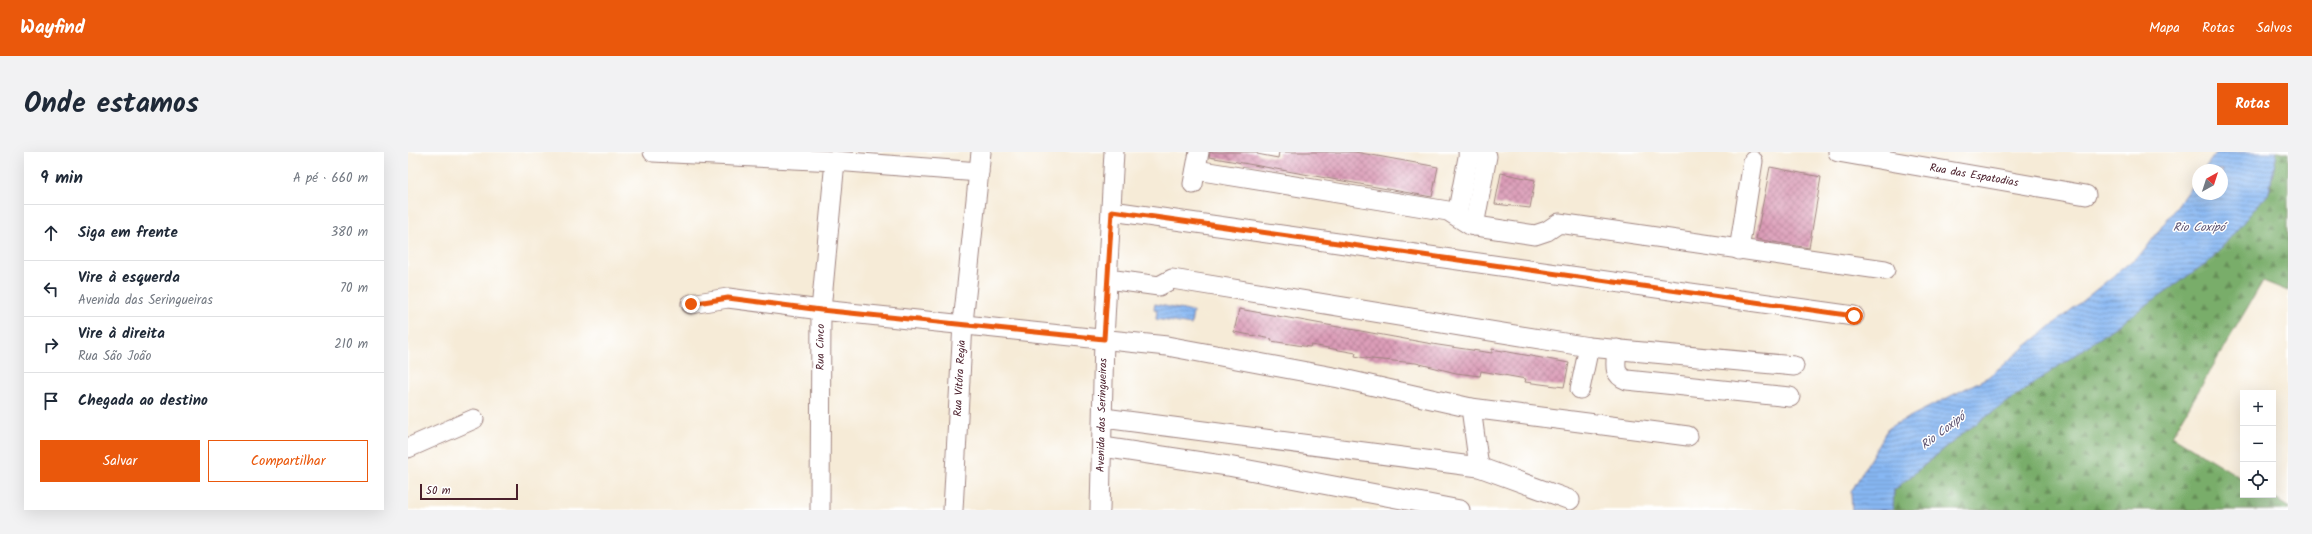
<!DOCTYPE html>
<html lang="pt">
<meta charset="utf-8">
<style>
:root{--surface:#fff;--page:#f2f2f3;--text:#1f2937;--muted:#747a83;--line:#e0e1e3;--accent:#ea580c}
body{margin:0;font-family:Kalam,sans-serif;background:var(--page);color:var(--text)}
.controls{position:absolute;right:12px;bottom:12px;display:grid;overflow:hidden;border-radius:0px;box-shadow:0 4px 16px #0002}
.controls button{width:36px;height:36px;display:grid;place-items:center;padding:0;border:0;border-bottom:1px solid var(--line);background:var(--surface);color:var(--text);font:20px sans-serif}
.compass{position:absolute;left:1784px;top:12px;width:36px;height:36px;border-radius:50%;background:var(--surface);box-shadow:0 4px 16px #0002;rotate:39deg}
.scale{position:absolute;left:12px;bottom:10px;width:98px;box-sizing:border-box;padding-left:4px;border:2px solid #4a1f2b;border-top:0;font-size:11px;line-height:14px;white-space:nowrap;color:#4a1f2b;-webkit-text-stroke:3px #fff;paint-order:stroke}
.stop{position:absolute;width:12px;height:12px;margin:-9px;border:3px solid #ea580c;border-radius:50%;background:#fff}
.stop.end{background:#ea580c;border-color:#fff;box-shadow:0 1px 4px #0008}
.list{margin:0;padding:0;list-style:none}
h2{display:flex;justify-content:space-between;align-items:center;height:52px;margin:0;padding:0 16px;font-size:17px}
h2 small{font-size:13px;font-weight:400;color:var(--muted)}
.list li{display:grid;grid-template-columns:26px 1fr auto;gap:12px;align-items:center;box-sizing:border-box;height:56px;padding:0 16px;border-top:1px solid var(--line)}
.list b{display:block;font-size:15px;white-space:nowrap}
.list p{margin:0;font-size:13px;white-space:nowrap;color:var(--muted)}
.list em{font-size:13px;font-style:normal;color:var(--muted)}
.actions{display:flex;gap:8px;padding:12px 16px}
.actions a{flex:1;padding:9px 0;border:1px solid var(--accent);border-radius:0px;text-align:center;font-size:14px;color:var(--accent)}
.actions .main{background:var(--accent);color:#fff}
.icon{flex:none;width:22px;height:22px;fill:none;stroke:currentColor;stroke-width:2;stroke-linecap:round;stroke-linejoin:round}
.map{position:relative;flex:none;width:1880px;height:358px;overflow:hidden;border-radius:0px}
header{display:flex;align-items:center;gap:24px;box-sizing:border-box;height:56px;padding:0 20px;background:var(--accent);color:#fff}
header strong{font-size:19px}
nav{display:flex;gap:22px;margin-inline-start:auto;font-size:14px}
.intro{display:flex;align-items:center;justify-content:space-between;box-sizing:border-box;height:96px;padding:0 24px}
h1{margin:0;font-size:28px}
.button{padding:10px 18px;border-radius:0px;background:var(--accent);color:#fff;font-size:14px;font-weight:700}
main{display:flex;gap:24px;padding:0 24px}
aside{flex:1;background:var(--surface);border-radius:0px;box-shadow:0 4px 16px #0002}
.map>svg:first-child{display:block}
.forest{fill:url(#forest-firs);stroke:#62664a}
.water{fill:url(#water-rules);stroke:#686b8f}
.building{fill:url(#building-cross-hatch)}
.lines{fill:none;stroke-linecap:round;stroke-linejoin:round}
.minor-casing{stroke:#a08581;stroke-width:21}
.minor{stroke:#fff;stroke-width:19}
.route{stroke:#ea580c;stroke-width:5}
.labels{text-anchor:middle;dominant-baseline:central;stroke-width:3;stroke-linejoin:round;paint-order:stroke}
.street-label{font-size:11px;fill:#4a1f2b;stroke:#fff}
.water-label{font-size:12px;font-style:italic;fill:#5f5471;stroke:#fff}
</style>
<header>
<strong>Wayfind</strong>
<nav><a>Mapa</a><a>Rotas</a><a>Salvos</a></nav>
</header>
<div class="intro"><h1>Onde estamos</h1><a class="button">Rotas</a></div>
<main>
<aside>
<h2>9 min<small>A pé · 660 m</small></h2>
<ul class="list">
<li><svg class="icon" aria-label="ahead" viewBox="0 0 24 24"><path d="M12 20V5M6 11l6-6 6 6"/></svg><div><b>Siga em frente</b></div><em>380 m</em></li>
<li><svg class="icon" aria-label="left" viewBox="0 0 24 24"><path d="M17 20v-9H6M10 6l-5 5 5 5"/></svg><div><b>Vire à esquerda</b><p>Avenida das Seringueiras</p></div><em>70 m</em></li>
<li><svg class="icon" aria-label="right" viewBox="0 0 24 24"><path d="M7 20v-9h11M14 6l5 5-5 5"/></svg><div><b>Vire à direita</b><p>Rua São João</p></div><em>210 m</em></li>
<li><svg class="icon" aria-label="arrive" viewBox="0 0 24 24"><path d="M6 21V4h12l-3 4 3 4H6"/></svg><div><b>Chegada ao destino</b></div></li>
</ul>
<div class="actions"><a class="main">Salvar</a><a>Compartilhar</a></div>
</aside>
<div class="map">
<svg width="1880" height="358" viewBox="0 0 1880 358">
<defs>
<pattern id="forest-firs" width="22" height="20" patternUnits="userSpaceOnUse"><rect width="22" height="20" fill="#79ad6a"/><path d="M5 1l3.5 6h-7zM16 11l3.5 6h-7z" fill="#658c57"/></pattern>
<pattern id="water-rules" width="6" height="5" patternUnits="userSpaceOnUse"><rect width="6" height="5" fill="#87b7f3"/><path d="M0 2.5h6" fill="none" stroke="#7094c5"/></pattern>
<pattern id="building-cross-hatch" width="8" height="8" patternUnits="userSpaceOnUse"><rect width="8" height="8" fill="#db9db8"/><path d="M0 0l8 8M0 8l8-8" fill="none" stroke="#b47f96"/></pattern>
</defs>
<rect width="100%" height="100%" fill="#fff"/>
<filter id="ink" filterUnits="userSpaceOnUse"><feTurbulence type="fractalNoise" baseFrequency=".025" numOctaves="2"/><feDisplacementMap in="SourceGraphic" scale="8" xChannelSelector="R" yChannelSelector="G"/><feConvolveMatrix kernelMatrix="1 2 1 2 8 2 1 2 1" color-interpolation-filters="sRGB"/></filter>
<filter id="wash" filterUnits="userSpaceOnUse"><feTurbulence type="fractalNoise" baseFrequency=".012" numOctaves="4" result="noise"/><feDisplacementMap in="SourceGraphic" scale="16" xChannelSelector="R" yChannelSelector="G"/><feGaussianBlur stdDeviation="0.9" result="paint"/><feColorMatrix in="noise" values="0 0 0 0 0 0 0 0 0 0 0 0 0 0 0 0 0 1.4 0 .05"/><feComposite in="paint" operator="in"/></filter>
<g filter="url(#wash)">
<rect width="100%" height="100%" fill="#f6ebd7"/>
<path class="forest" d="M 1869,0 L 1880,0 L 1880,139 L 1855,129 L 1764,284 L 1835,327 L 1835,343 L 1861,343 L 1880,355 L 1880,358 L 1485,358 L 1486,338 L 1558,279 L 1622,233 L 1861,40 Z"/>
<path class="water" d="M 1809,0 L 1869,0 L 1861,40 L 1804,107 L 1558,279 L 1486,338 L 1485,358 L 1444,358 L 1443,340 L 1480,276 L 1580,225 L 1736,99 L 1790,25 L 1790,42 L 1814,42 L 1814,18 L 1795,18 Z
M 747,152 L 785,160 L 783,173 L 748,167 L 749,158 L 746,157 Z"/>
<g id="blocks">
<path class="building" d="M 802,0 L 849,0 L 849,2 L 870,6 L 871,0 L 947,0 L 1030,15 L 1024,45 L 801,5 Z
M 1362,15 L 1413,25 L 1401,96 L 1348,87 Z
M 1093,21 L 1127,28 L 1122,56 L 1087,52 Z
M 831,157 L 1030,193 L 1084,201 L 1084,197 L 1161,211 L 1156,235 L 1117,230 L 1118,227 L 1073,219 L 1072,224 L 1048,221 L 1008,211 L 963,207 L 947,204 L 948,201 L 903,193 L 902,195 L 863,189 L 864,187 L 826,180 Z"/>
</g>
</g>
<g filter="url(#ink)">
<use href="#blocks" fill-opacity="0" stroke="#a08581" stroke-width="1"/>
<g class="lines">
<g class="minor-casing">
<g id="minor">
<path d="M 245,0 L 427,9 L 571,20"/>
<path d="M 1060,0 L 1079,4 L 1066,74"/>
<path id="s1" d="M 1430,0 L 1678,43"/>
<path d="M 788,18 L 1040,59 L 1062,73 L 1127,83 L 1139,79 L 1151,71 L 1477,118"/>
<path d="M 785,32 L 791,0"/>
<path d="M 704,59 L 1446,164"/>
<path d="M 1049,63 L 1061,0"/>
<path d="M 1331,98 L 1345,9"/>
<path d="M 700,127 L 751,134 L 764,127 L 1181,195 L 1386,214"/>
<path d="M 283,152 L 320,146 L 413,158 L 759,194 L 931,226 L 1063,256 L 1071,315"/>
<path d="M 1209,197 C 1208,211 1204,223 1219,228 L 1382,245"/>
<path d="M 1172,237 L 1181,195"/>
<path d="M 1063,256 L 1280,284"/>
<path d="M 696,266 L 1071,315 L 1162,348"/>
<path d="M 695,295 L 820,314 L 1052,358"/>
<path d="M 0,296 L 66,267"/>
<path id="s2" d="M 412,358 L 413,158 L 427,9"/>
<path id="s3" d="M 545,358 L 555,171 L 573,0"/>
<path id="s4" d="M 692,358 L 696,187 L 706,0"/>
</g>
</g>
<use href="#minor" class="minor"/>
</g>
</g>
<g class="lines" filter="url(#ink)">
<path class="route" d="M 283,152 L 320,146 L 413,158 L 696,187 L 704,59 L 1446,164"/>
</g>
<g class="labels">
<g class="street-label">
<text stroke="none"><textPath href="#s1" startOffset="138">Rua das Espatodias</textPath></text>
<text stroke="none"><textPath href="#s2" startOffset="163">Rua Cinco</textPath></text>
<text stroke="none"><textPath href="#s3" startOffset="132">Rua Vitóra Regia</textPath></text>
<text stroke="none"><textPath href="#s4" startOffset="95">Avenida das Seringueiras</textPath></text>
</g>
<g class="water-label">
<text x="1791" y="75">Rio Coxipó</text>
<text transform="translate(1535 279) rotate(-37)">Rio Coxipó</text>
</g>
</g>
</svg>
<div class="controls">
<button>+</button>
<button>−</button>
<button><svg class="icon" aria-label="locate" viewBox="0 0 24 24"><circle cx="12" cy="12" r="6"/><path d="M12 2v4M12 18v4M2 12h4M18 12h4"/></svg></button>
</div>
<svg class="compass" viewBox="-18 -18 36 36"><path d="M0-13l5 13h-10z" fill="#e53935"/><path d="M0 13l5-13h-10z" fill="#747a83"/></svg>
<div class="scale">50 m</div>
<div class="stop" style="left:1446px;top:164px"></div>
<div class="stop end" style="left:283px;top:152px"></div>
</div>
</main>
